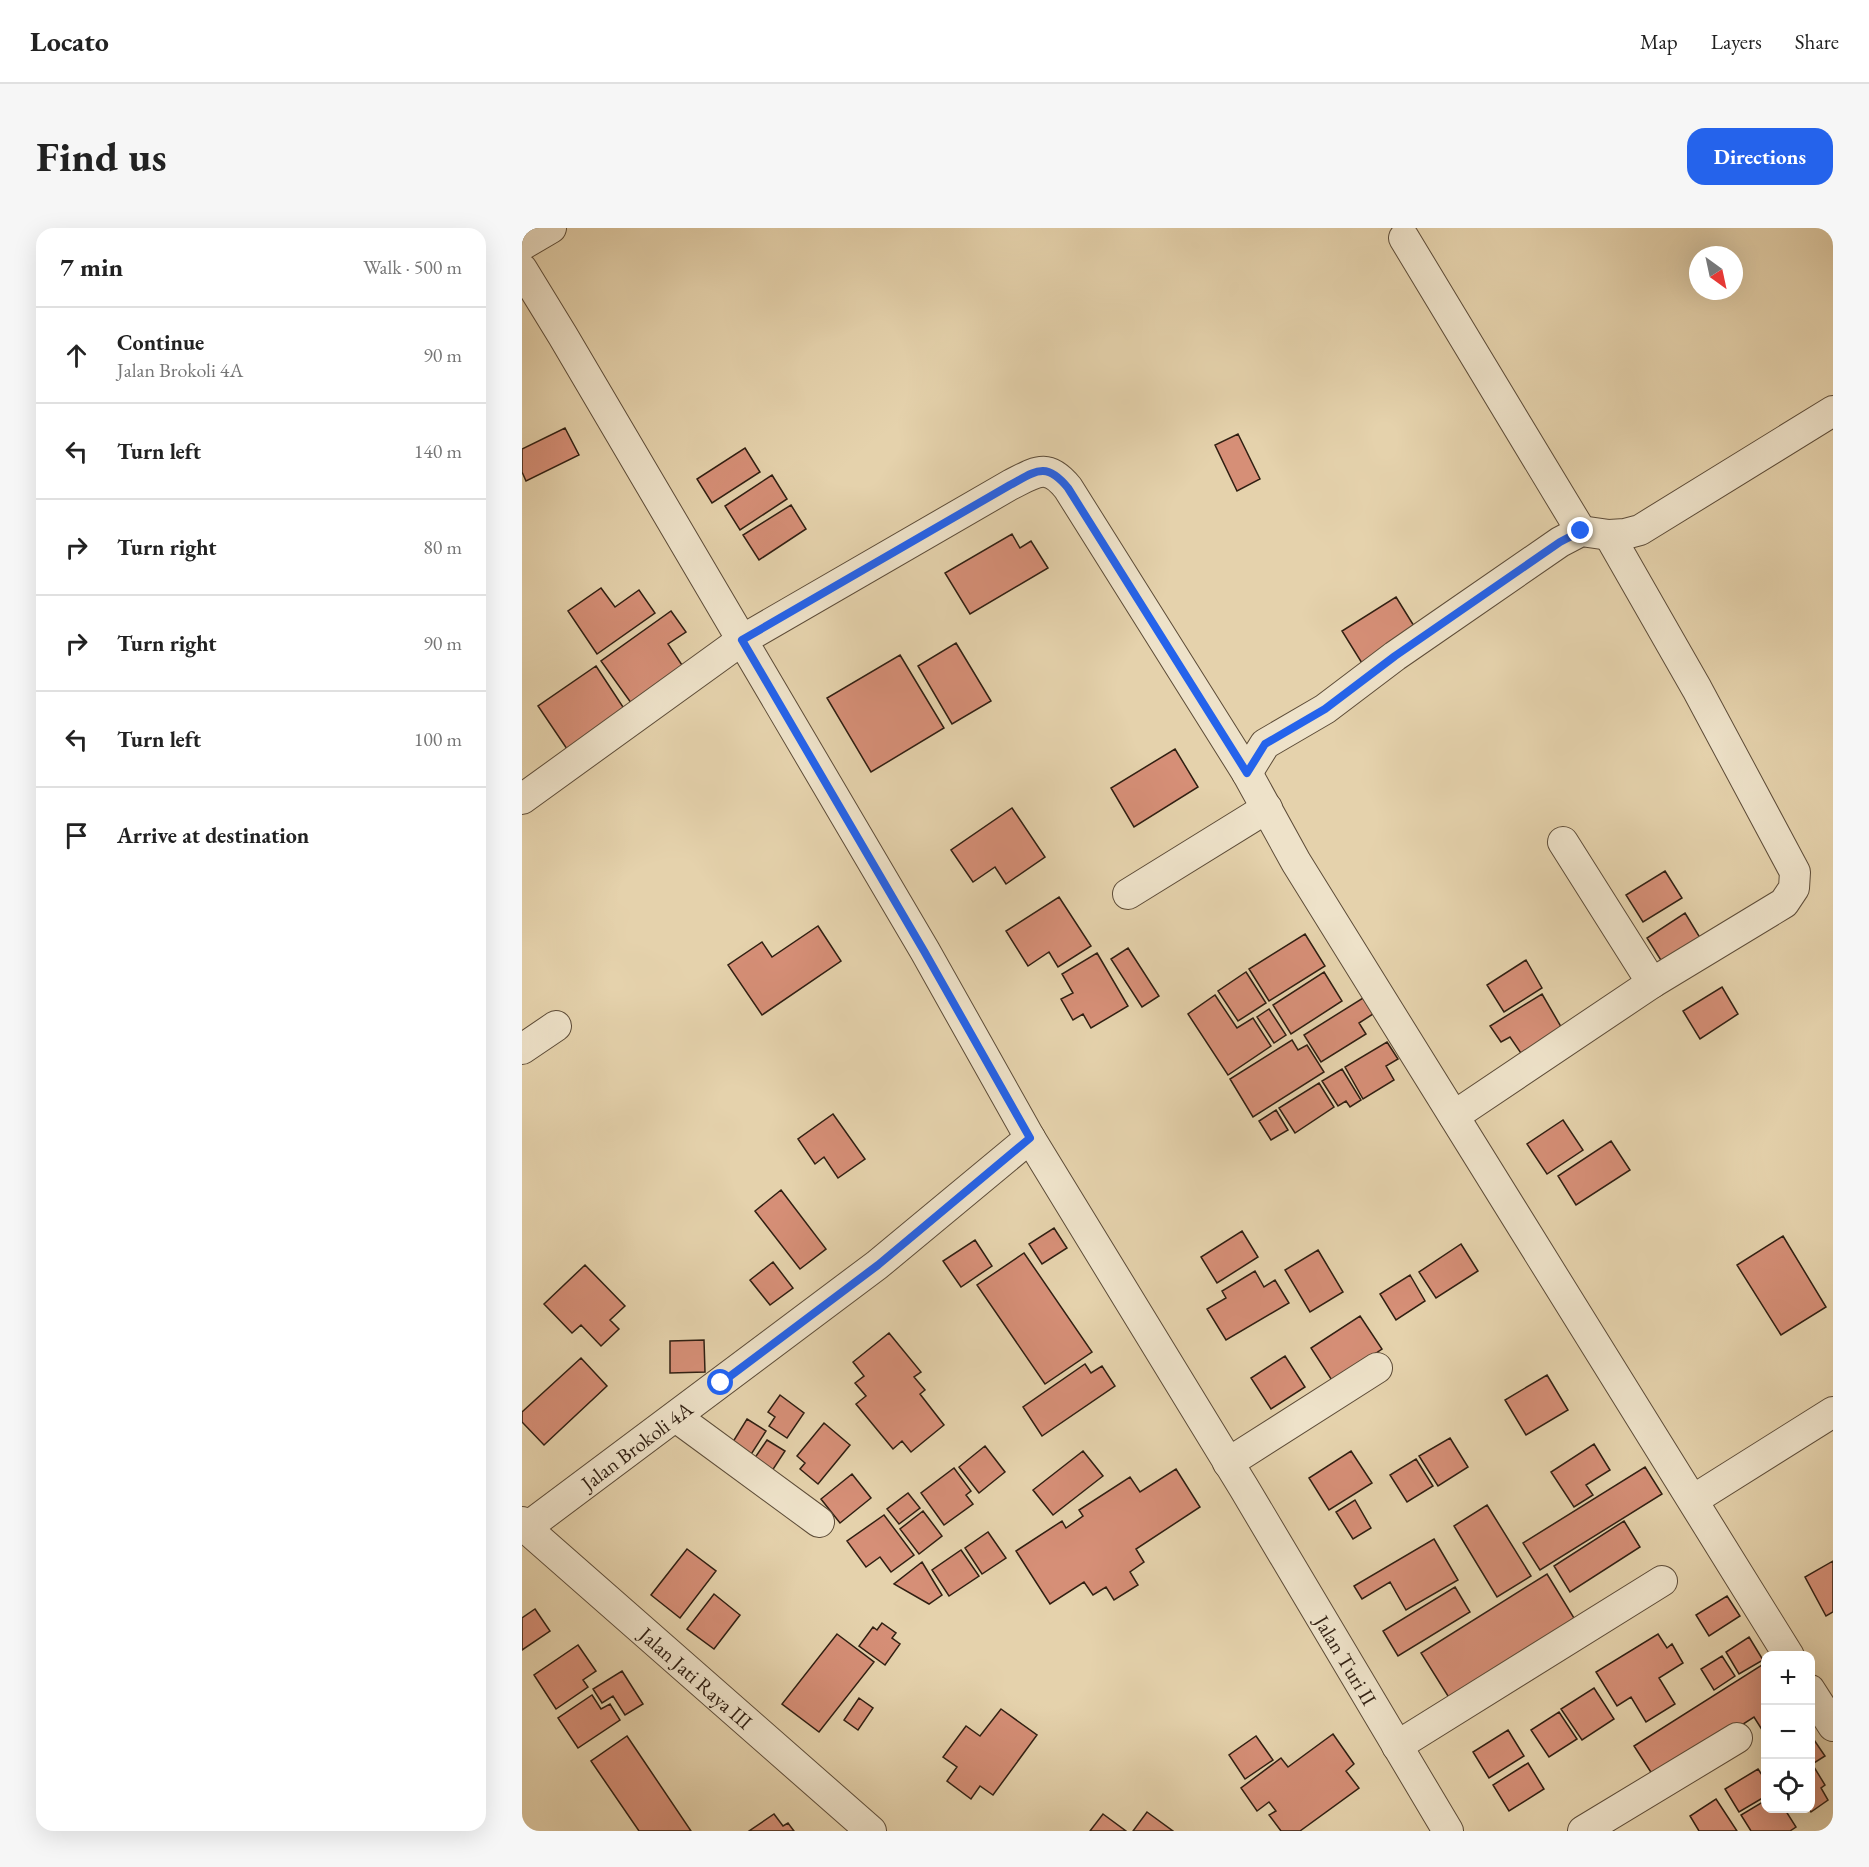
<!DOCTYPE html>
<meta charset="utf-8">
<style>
:root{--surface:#fff;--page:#f6f6f6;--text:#222;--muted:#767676;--line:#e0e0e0;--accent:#2563eb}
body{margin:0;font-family:"EB Garamond",serif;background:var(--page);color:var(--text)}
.controls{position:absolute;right:18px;bottom:18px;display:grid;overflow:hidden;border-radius:12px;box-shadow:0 6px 24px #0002}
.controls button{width:54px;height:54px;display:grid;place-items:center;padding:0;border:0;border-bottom:2px solid var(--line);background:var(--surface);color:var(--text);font:30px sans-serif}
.compass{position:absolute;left:1167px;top:18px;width:54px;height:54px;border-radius:50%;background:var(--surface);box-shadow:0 6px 24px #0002;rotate:147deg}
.stop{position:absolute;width:18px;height:18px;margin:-14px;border:4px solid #2563eb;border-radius:50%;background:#fff}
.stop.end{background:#2563eb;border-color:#fff;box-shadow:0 2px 6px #0008}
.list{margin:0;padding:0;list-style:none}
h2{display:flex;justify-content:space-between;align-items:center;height:78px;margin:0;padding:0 24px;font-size:26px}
h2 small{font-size:20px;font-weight:400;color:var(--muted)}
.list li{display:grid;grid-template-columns:39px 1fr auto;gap:18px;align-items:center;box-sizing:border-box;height:96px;padding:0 24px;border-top:2px solid var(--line)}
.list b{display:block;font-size:22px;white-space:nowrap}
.list p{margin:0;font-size:20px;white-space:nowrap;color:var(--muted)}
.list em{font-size:20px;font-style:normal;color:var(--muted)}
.icon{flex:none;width:33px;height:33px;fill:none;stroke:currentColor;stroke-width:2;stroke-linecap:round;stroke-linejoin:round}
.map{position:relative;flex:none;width:1311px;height:1603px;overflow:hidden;border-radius:18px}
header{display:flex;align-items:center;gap:36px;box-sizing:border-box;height:84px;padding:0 30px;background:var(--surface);border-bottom:2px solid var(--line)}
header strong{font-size:28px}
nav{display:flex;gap:33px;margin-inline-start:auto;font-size:21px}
.intro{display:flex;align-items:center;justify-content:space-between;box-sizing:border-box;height:144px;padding:0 36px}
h1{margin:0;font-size:42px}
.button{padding:15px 27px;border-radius:18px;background:var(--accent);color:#fff;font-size:21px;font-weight:700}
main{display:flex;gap:36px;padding:0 36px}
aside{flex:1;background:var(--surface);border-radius:18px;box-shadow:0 6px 24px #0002}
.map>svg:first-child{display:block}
.building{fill:#d68f77;stroke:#301f12;stroke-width:1.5}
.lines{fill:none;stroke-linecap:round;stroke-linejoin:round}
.minor-casing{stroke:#5d4c38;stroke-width:32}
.minor{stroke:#eee2c9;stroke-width:30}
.route{stroke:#2563eb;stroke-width:8}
.labels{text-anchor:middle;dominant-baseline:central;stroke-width:5;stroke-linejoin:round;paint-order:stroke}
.street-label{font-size:21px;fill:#301f12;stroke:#eee2c9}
</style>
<header>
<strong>Locato</strong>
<nav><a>Map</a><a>Layers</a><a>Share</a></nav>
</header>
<div class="intro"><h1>Find us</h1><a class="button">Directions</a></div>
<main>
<aside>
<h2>7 min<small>Walk · 500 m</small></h2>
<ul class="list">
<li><svg class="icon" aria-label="ahead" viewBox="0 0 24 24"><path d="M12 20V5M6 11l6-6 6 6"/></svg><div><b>Continue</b><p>Jalan Brokoli 4A</p></div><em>90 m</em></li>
<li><svg class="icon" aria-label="left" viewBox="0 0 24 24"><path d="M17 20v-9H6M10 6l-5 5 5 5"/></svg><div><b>Turn left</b></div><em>140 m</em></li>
<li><svg class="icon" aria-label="right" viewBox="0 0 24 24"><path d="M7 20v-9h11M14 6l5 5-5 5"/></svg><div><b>Turn right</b></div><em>80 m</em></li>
<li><svg class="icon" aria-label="right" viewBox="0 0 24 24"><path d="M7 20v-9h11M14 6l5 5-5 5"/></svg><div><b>Turn right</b></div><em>90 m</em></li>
<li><svg class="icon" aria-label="left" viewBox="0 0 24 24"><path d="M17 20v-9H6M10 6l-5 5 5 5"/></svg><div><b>Turn left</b></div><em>100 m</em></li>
<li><svg class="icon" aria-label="arrive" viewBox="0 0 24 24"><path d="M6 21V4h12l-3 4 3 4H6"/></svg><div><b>Arrive at destination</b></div></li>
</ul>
</aside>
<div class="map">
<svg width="1311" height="1603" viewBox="0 0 1311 1603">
<rect width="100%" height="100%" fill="#e5d2ac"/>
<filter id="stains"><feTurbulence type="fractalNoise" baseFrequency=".00333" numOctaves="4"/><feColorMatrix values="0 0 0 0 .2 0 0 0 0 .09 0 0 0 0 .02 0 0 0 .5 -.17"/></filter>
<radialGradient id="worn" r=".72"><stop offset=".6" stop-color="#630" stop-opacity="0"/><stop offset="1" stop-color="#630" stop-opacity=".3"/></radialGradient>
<path class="building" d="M 43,200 L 57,227 L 4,253 L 0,244 L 0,221 Z
M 716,206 L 738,251 L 715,263 L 693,217 Z
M 223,220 L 238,244 L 190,275 L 175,251 Z
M 250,247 L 265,271 L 218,302 L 203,278 Z
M 269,277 L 284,301 L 237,332 L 221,307 Z
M 490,306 L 498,320 L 509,313 L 526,340 L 448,386 L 423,345 Z
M 79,360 L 93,379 L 117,362 L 133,385 L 75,426 L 46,383 Z
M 874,369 L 897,406 L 843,440 L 820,403 Z
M 149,383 L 164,404 L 146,416 L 164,443 L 112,479 L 79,433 Z
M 434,415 L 469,473 L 430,496 L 396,438 Z
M 378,427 L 422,500 L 349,544 L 305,470 Z
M 74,438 L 103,482 L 45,521 L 16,478 Z
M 653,521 L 676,559 L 612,599 L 589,560 Z
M 490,580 L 523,629 L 484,656 L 473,639 L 451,654 L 429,622 Z
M 1143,643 L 1160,670 L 1121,694 L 1104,667 Z
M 537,669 L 569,718 L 536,739 L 527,724 L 506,738 L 484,703 Z
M 1163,685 L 1180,713 L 1142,737 L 1125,710 Z
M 296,698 L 319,733 L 240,787 L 206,737 L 240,714 L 250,729 Z
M 783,706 L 803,738 L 747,773 L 727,741 Z
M 606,720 L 637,768 L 620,779 L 589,731 Z
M 575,725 L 606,778 L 569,800 L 561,786 L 551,792 L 539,771 L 551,765 L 540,746 Z
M 1004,732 L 1020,760 L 982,784 L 965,757 Z
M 724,744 L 744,775 L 716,793 L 696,763 Z
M 802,744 L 820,773 L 769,806 L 751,777 Z
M 1200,759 L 1216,786 L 1178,811 L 1161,783 Z
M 1020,766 L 1045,809 L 1005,834 L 988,809 L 979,814 L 968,798 Z
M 693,767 L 715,800 L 731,790 L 749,818 L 706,847 L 666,786 Z
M 841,770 L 851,786 L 837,795 L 844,806 L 799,834 L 782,807 Z
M 747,781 L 764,807 L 752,815 L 735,789 Z
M 770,812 L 776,822 L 785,817 L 802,844 L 731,889 L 708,851 Z
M 865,814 L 876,831 L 864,838 L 872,852 L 841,871 L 823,839 Z
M 820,841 L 839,872 L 828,879 L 824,873 L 816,878 L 800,853 Z
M 797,855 L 812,879 L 773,905 L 757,880 Z
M 754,882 L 766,902 L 749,912 L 737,893 Z
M 311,886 L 343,931 L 316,950 L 302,929 L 293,936 L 276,911 Z
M 1041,892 L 1061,922 L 1025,946 L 1005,916 Z
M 1089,913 L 1108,942 L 1054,977 L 1036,948 Z
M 259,962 L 304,1021 L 278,1041 L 233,983 Z
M 532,1000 L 545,1020 L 520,1036 L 507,1016 Z
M 720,1003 L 736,1029 L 695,1055 L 679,1029 Z
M 1261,1008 L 1304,1079 L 1259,1107 L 1215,1037 Z
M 453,1012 L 470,1038 L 439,1059 L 421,1033 Z
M 939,1016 L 956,1043 L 914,1070 L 897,1044 Z
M 796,1022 L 821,1064 L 788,1084 L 763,1042 Z
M 502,1025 L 570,1124 L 523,1156 L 455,1057 Z
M 251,1034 L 271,1060 L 248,1077 L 228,1052 Z
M 63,1037 L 103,1078 L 88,1092 L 97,1101 L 79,1118 L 59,1097 L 50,1105 L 22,1076 Z
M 733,1043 L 742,1059 L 753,1052 L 767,1075 L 704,1112 L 685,1081 L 704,1070 L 700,1063 Z
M 888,1047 L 903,1073 L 874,1092 L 858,1066 Z
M 838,1088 L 860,1121 L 811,1154 L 789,1120 Z
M 367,1105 L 399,1144 L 392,1149 L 403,1162 L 398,1166 L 422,1197 L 389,1224 L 380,1213 L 371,1221 L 334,1176 L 344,1168 L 333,1155 L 342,1148 L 331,1134 Z
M 182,1112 L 183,1144 L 148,1145 L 148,1113 Z
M 763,1128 L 783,1159 L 749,1181 L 729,1150 Z
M 59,1130 L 85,1158 L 22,1217 L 0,1194 L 0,1184 Z
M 563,1136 L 569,1145 L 580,1138 L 593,1158 L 520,1208 L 501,1179 Z
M 1025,1147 L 1046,1182 L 1004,1207 L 983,1172 Z
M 258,1167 L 282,1185 L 265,1210 L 247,1198 L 253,1189 L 246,1184 Z
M 225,1191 L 244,1203 L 228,1228 L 209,1217 Z
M 302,1195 L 328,1217 L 296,1256 L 278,1241 L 283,1235 L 275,1228 Z
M 928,1210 L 946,1239 L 916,1258 L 897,1228 Z
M 245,1212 L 263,1223 L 246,1249 L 228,1237 Z
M 1072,1216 L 1088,1242 L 1064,1257 L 1071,1267 L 1052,1279 L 1029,1244 Z
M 463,1218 L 483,1244 L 457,1265 L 437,1239 Z
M 561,1223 L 581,1248 L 531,1287 L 511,1262 Z
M 829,1223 L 850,1255 L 807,1282 L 787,1250 Z
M 894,1231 L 911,1258 L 885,1274 L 868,1247 Z
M 1123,1239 L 1140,1266 L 1018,1342 L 1001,1315 Z
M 432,1240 L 449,1263 L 444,1267 L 451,1276 L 422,1297 L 399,1265 Z
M 654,1241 L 678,1279 L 614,1321 L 622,1334 L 608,1344 L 616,1357 L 592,1372 L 584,1359 L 571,1367 L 562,1354 L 528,1376 L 494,1323 L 540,1293 L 544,1300 L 561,1288 L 557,1282 L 608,1249 L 618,1264 Z
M 330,1246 L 349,1270 L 318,1295 L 299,1271 Z
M 386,1265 L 398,1280 L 377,1296 L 365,1281 Z
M 833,1272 L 849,1300 L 831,1311 L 814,1284 Z
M 965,1277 L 1009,1348 L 975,1369 L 932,1298 Z
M 401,1283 L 420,1308 L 397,1326 L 378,1301 Z
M 362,1287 L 392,1327 L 369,1344 L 358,1329 L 344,1339 L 325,1313 Z
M 1102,1293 L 1118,1319 L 1048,1364 L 1032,1338 Z
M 466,1304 L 484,1330 L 460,1346 L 443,1320 Z
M 912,1311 L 936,1352 L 884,1382 L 868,1354 L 840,1371 L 832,1358 Z
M 165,1321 L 194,1343 L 158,1390 L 129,1367 Z
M 439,1322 L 457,1348 L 427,1368 L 410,1342 Z
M 1311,1333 L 1311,1384 L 1304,1388 L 1283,1349 Z
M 400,1334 L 420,1367 L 407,1376 L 372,1356 Z
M 1025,1346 L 1052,1390 L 931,1476 L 899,1425 Z
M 933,1359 L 948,1384 L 876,1428 L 861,1403 Z
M 192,1366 L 218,1387 L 192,1421 L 165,1401 Z
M 1205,1368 L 1218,1388 L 1187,1408 L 1174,1387 Z
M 13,1381 L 28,1403 L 0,1422 L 0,1390 Z
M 360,1395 L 374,1405 L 370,1410 L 378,1416 L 363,1437 L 337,1418 L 351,1399 L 355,1402 Z
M 315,1406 L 352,1434 L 297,1504 L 260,1476 Z
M 1136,1406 L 1145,1420 L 1150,1416 L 1161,1435 L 1137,1450 L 1153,1476 L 1124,1494 L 1109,1469 L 1095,1478 L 1074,1444 Z
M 1227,1409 L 1241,1432 L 1217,1446 L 1204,1424 Z
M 56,1417 L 74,1443 L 61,1452 L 66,1459 L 34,1481 L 12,1447 Z
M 1200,1428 L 1213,1448 L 1192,1462 L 1179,1441 Z
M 1243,1435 L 1244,1508 L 1232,1489 L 1134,1552 L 1112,1518 Z
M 100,1443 L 121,1476 L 103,1487 L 91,1468 L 80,1475 L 71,1461 Z
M 1072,1460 L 1092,1491 L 1060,1512 L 1039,1481 Z
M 70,1467 L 79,1481 L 88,1476 L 98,1492 L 56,1520 L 36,1490 Z
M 337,1470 L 351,1480 L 336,1502 L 322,1492 Z
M 479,1481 L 515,1507 L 471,1567 L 458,1558 L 449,1571 L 425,1553 L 435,1539 L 421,1529 L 444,1498 L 458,1508 Z
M 1037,1484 L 1055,1511 L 1027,1529 L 1009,1502 Z
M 986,1502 L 1002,1528 L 967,1550 L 951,1524 Z
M 811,1506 L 832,1536 L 824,1543 L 837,1560 L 778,1603 L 759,1603 L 747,1587 L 754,1583 L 747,1574 L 735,1583 L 719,1560 L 759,1530 L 766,1539 Z
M 1288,1506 L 1303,1528 L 1292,1535 L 1288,1535 Z
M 105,1508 L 169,1603 L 117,1603 L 69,1533 Z
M 734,1508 L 751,1532 L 723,1551 L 707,1527 Z
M 1006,1535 L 1022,1561 L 987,1583 L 971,1557 Z
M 1288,1539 L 1292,1539 L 1303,1557 L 1299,1560 L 1306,1572 L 1289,1584 L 1287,1580 L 1288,1580 Z
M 1236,1541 L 1244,1553 L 1244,1568 L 1217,1584 L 1203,1561 Z
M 1194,1571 L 1215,1603 L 1177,1603 L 1168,1588 Z
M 1244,1572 L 1244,1580 L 1262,1580 L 1274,1599 L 1268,1603 L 1229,1603 L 1219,1587 Z
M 625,1584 L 651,1603 L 611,1603 Z
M 252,1586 L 261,1598 L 266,1595 L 272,1603 L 227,1603 Z
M 581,1586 L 604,1603 L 568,1603 Z"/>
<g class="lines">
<g class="minor-casing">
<g id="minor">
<path d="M 882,10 L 1059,303"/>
<path d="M 0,17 L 29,0"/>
<path id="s1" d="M 0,41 L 41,108 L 403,723 L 508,910 L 722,1260 L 926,1603"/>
<path d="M 725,545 L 743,516 L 803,481 L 873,428 L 1038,314 L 1059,303 L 1087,307 L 1103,306 L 1118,302 L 1311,183"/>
<path d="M 0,571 L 220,412 L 488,257 C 514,244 525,234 546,260 L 725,545 L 774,634 L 1267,1428"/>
<path d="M 1041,614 L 1130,755"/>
<path d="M 606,666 L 745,580"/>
<path d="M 0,821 L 34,798"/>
<path d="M 932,888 L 1130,755 L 1262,675 L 1272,660 L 1273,644 L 1175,461 L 1087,307"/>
<path d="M 154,1189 L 297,1294"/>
<path d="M 706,1235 L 855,1140"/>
<path d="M 1171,1272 L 1311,1184"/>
<path id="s2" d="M 0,1294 L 4,1300 L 349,1603"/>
<path id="s3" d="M 4,1300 L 355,1037 L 508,910"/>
<path d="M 1288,1462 L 1311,1498"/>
<path d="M 875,1518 L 1140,1353"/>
<path d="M 1061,1603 L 1215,1510"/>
</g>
</g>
<use href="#minor" class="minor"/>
</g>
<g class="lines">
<path class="route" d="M 199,1155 L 356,1037 L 508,910 L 402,723 L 220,412 L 488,257 C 514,243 524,233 546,260 L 725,545 L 743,516 L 803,481 L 873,428 L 1038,314 L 1059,303"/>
</g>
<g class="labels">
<g class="street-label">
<text stroke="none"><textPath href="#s3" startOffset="138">Jalan Brokoli 4A</textPath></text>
<text stroke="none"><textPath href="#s1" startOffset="1617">Jalan Turi II</textPath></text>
<text stroke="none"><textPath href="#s2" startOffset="234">Jalan Jati Raya III</textPath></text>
</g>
</g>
<rect width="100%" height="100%" filter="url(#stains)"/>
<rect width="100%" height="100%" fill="url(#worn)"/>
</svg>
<div class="controls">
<button>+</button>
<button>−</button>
<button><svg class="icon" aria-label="locate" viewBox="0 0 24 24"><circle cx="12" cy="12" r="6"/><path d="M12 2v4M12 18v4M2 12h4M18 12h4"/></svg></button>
</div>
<svg class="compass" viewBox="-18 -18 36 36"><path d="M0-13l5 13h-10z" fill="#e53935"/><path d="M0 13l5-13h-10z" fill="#767676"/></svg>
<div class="stop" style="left:199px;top:1155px"></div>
<div class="stop end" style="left:1059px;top:303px"></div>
</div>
</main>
